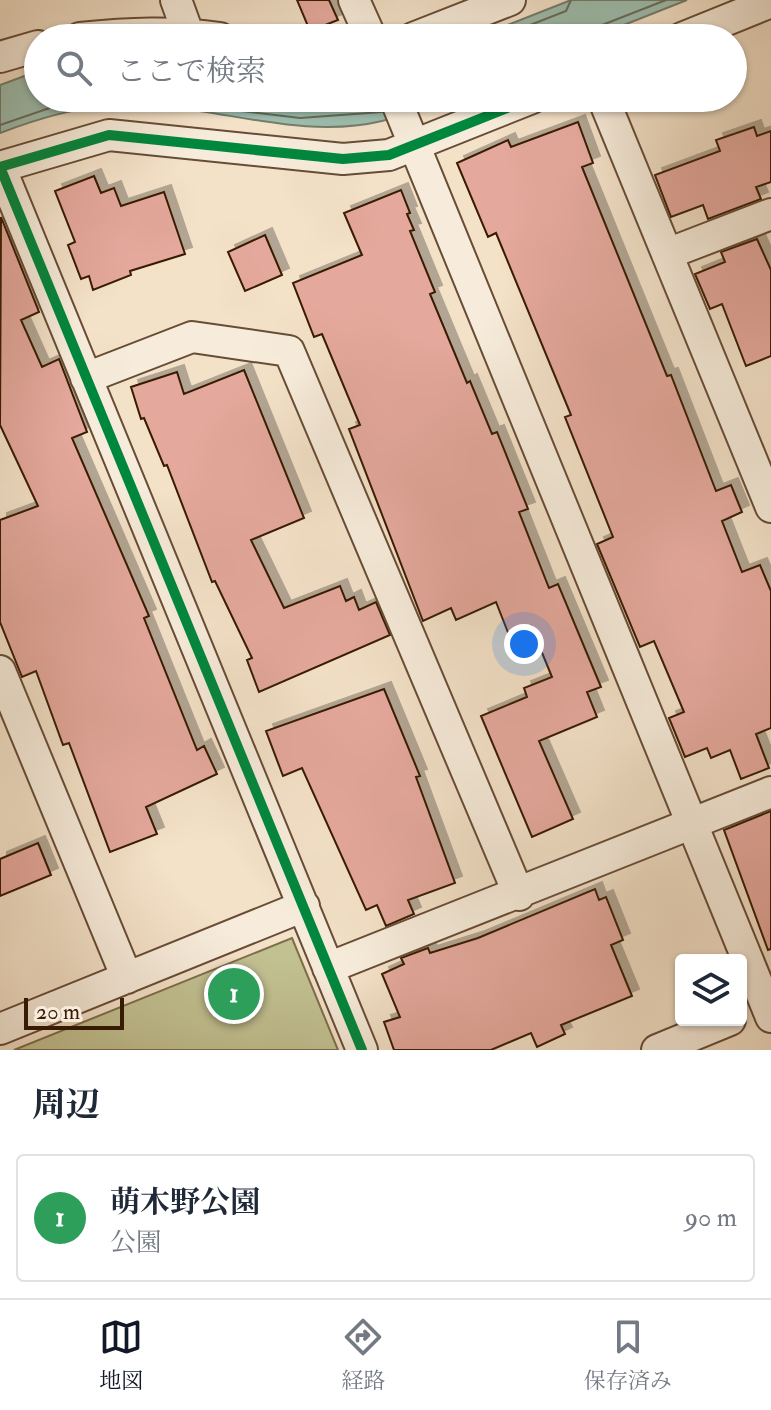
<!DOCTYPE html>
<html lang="ja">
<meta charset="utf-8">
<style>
:root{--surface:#fff;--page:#f2f2f3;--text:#1f2937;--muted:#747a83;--line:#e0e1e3;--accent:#111827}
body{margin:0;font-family:"IM FELL Double Pica","Noto Serif JP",serif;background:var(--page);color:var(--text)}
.controls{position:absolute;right:24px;bottom:24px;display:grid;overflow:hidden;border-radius:8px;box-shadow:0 2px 6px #0004}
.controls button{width:72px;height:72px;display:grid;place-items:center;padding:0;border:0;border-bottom:2px solid var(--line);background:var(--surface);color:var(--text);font:40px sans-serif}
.scale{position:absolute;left:24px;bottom:20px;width:100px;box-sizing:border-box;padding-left:8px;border:4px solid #381b05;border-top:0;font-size:22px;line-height:28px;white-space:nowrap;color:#381b05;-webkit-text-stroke:6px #f7ecdb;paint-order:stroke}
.you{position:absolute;left:524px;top:644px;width:28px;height:28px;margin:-20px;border:6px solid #fff;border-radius:50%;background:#1a73e8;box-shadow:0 0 0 12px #1a73e833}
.badge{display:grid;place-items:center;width:52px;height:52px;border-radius:50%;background:var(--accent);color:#fff;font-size:26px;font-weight:700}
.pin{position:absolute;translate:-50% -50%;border:4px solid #fff;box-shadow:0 2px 8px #0006}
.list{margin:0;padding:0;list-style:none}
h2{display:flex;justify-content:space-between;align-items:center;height:104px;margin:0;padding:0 32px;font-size:34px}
h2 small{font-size:26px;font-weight:400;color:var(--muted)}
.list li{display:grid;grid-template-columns:52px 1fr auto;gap:24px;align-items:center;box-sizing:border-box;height:128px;margin:0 16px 16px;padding:0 16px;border:2px solid var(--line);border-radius:8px}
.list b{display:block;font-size:30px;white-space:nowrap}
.list p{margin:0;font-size:26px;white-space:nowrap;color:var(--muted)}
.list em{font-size:26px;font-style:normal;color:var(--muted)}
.icon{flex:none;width:44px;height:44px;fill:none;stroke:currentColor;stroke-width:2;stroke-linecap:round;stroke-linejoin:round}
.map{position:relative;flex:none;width:771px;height:1050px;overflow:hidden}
.search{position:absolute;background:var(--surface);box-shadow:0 2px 6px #0004;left:24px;right:24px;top:24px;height:88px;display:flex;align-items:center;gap:20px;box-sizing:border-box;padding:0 28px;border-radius:44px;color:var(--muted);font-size:30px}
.sheet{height:248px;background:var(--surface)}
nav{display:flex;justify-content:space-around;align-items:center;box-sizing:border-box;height:112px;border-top:2px solid var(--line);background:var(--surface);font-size:22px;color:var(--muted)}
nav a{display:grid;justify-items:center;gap:4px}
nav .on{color:var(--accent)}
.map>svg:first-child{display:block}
.green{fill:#c2c192;stroke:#7d6e4c;stroke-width:2}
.water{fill:#9dbeaf;stroke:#757d6b;stroke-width:2}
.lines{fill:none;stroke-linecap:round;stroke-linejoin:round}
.shore{stroke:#6a6c5a;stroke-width:2}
.building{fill:#e4a89c;stroke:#381b05;stroke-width:2;filter:url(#shadow)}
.minor-casing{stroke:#674c36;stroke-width:34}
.minor{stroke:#f7ecdb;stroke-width:30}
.cycleway-casing{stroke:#f7ecdb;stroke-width:15}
.cycleway{stroke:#00873e;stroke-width:10}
</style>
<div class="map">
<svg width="771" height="1050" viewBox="0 0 771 1050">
<defs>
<filter id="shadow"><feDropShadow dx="7" dy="-7" stdDeviation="0" flood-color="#0004"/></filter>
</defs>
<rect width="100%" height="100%" fill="#f3e1c8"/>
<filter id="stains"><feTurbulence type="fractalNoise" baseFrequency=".0025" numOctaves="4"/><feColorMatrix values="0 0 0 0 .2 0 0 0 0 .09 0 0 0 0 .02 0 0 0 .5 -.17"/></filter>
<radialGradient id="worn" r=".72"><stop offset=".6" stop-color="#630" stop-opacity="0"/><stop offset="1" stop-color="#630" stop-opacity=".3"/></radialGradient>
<path class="green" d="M 292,938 L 338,1050 L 14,1050 Z"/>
<path class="water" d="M 571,0 L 687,0 L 591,38 L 475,38 Z
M 38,71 L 38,98 L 439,98 C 421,105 401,116 382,121 C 294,142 207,101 119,105 C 76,107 40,118 0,133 L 0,85 Z"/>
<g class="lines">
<path class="shore" d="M 497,38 L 566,11 L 571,0
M 592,38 L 597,27 L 666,0
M 136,98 L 300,118 L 382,112
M 221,98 L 300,108 L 379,102
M 0,125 L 67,102 L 106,98"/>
</g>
<path class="building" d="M 297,0 L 329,0 L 338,20 L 310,31 Z
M 578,122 L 593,163 L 582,167 L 667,376 L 671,375 L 716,491 L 731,485 L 742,512 L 722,521 L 742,572 L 760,565 L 771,591 L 771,728 L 756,734 L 769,768 L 741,779 L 730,750 L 711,758 L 707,748 L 685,757 L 669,718 L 684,712 L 654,641 L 640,647 L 597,544 L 613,537 L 565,417 L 571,415 L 496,233 L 488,237 L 457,163 L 508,140 L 511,147 Z
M 754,127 L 757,136 L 771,131 L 771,182 L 756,187 L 761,199 L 708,219 L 703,205 L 671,217 L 655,175 L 720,151 L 716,140 Z
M 94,176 L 101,193 L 114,188 L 121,206 L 164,192 L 185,254 L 130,271 L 131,275 L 93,290 L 89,276 L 81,279 L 68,245 L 75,242 L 55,191 Z
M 401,190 L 410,213 L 407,214 L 414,230 L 410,231 L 435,292 L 430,294 L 467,383 L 470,381 L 492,434 L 497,432 L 528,509 L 519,512 L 549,588 L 558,584 L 601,687 L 587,692 L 597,717 L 539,741 L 573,819 L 532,837 L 481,716 L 527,697 L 524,688 L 552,677 L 531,626 L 509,635 L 496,602 L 456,620 L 451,608 L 423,621 L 349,429 L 360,425 L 322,334 L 314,337 L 293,283 L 362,255 L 344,213 Z
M 1,217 L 39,312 L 21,320 L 42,367 L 59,359 L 87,432 L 72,438 L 149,616 L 144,618 L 197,750 L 204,746 L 217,774 L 146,807 L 157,834 L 110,852 L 69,743 L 63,745 L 36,671 L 22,677 L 0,622 L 0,520 L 38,506 L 0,425 Z
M 265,235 L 282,275 L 245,291 L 228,252 Z
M 757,239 L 771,270 L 771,356 L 746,366 L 722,304 L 710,309 L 695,274 L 725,262 L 721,252 Z
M 244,370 L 304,518 L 251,540 L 284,608 L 340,586 L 346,601 L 354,597 L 359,610 L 376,602 L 390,635 L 259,692 L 247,660 L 252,658 L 215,581 L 212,582 L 167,465 L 164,466 L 144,418 L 141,419 L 131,387 L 177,372 L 184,394 Z
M 384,689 L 420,776 L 416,777 L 455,883 L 408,900 L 414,914 L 386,926 L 377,905 L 366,910 L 302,768 L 283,776 L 266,731 Z
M 771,811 L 771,949 L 768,950 L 724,830 Z
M 38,843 L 51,875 L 0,896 L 0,859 Z
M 595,889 L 599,900 L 606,897 L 623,940 L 611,945 L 632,996 L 561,1025 L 565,1034 L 537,1047 L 531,1033 L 491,1050 L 394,1050 L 384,1022 L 400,1017 L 382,974 L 404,964 L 401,958 L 428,948 L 430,953 L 478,938 Z"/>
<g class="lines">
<g class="minor-casing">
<path id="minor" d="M 176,0 L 188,33
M 354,0 L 371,38
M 80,38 C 128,33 173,31 220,38
M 413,38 L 510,0
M 682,38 L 771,2
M 0,57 L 38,46
M 395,98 L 771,1017
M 603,98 L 771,507
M 667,254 L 771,214
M 86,378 L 192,337 L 289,351 L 519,895
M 0,671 L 127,978
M 328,968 L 771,792
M 0,1029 L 304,906
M 362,1050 L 0,167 L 109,135 L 343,159 L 389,155 L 532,98
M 657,1050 L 730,1020"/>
</g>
<use href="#minor" class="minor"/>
<g class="cycleway-casing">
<path id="cycleway" d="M 362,1050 L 0,167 L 109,135 L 343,159 L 389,155 L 532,98"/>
</g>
<use href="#cycleway" class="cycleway"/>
</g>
<rect width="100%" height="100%" filter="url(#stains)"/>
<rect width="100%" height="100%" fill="url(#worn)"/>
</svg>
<div class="controls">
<button><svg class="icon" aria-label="layers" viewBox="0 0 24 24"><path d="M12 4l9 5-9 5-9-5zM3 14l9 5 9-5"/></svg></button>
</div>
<div class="scale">20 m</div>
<div class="you"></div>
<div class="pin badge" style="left:234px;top:994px;background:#2e9e5b">1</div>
<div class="search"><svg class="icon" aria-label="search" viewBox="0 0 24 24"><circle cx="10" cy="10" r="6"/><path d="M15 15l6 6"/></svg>ここで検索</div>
</div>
<section class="sheet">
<h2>周辺<small></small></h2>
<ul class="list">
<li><span class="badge" style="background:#2e9e5b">1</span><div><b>萌木野公園</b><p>公園</p></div><em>90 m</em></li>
</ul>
</section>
<nav>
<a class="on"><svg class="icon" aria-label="map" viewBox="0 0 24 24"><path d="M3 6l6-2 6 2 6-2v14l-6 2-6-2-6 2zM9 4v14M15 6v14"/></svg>地図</a>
<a><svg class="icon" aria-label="directions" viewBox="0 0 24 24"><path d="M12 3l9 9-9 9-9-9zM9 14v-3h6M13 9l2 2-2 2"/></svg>経路</a>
<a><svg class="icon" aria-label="saved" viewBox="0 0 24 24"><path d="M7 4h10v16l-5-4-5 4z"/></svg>保存済み</a>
</nav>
